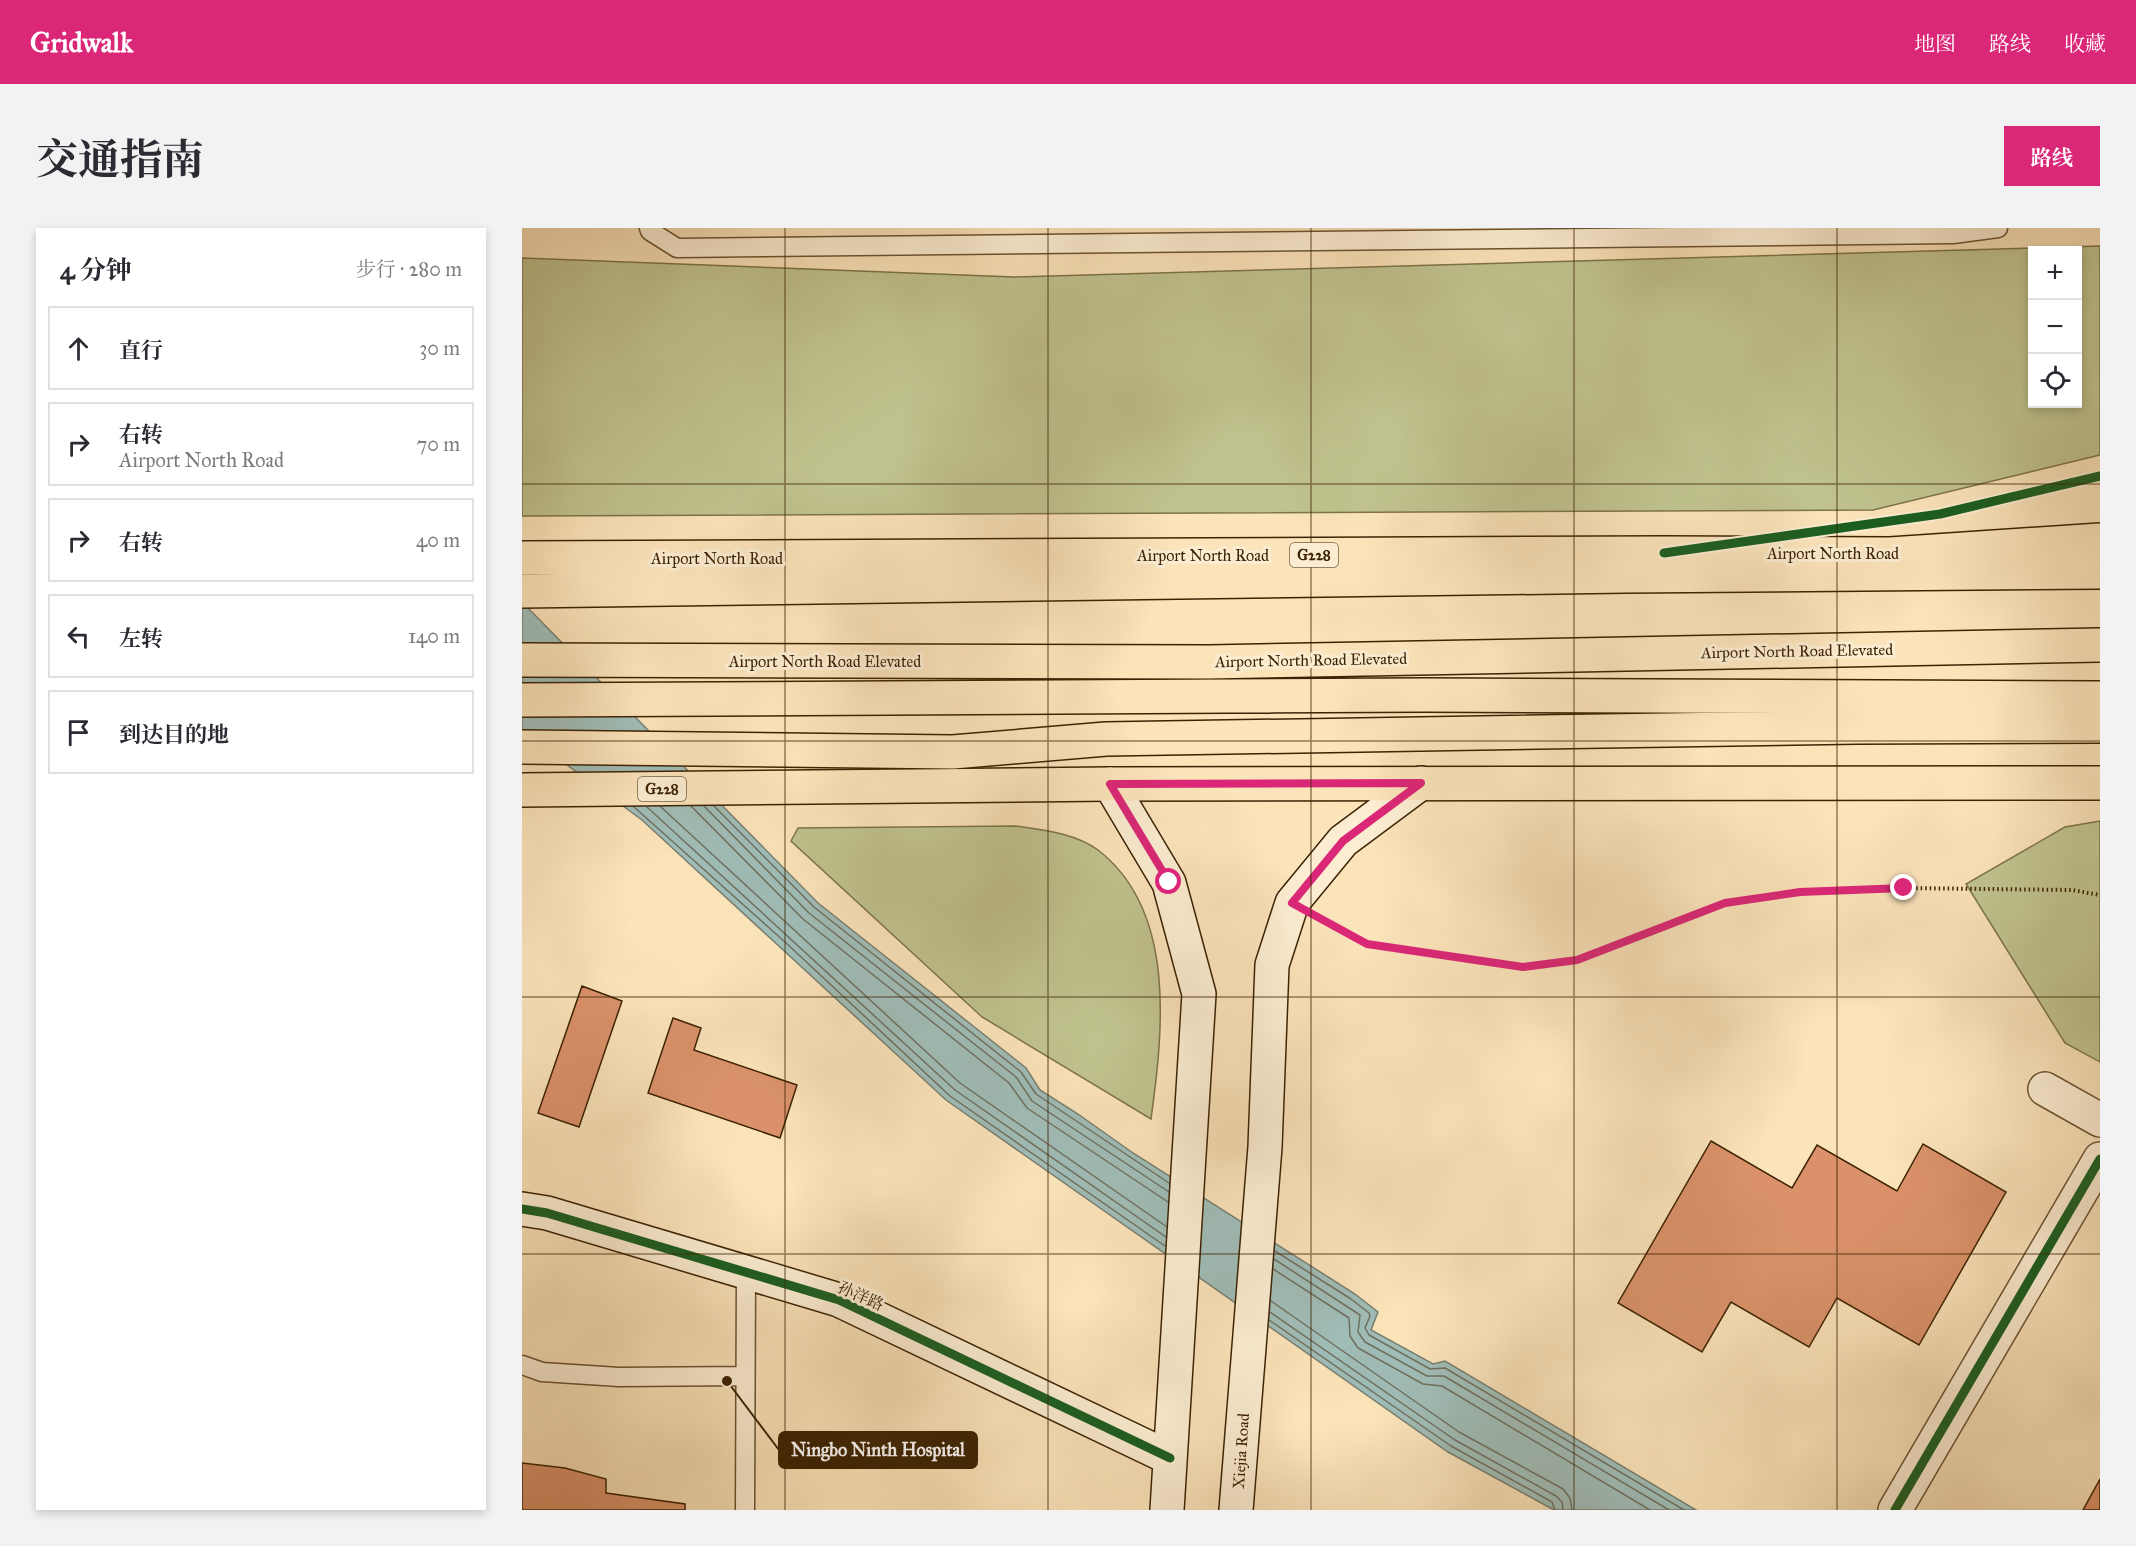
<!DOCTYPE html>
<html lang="zh">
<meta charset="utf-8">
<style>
:root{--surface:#fff;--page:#f2f2f3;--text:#2b2b33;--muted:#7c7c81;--line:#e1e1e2;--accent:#db2777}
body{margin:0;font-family:"IM FELL Great Primer","Noto Serif SC",serif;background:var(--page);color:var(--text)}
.controls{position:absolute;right:18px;top:18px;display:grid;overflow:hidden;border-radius:0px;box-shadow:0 3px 9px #0003}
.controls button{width:54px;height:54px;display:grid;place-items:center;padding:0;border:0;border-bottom:2px solid var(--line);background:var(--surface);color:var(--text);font:30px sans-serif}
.stop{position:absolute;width:18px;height:18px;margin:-14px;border:4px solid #db2777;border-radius:50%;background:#fff}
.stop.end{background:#db2777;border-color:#fff;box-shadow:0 2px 6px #0008}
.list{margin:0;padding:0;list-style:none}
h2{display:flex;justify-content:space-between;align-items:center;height:78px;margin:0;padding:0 24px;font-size:26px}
h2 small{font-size:20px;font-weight:400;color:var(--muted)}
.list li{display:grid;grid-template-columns:39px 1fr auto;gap:18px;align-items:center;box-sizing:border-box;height:84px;margin:0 12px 12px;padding:0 12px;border:2px solid var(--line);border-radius:0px}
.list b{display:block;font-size:22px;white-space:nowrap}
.list p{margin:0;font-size:20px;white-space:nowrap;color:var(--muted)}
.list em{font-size:20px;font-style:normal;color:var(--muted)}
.icon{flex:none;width:33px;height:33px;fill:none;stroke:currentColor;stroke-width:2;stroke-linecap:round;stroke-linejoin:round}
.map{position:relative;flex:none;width:1578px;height:1282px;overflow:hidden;border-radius:0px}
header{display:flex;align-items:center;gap:36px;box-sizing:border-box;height:84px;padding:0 30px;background:var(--accent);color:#fff}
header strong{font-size:28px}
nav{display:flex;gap:33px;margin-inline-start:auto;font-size:21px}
.intro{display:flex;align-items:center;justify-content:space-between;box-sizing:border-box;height:144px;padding:0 36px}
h1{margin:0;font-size:42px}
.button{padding:15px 27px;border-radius:0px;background:var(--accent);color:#fff;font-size:21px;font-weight:700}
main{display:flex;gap:36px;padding:0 36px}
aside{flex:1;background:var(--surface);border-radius:0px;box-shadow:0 3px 9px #0003}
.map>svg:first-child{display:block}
.green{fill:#c0c38f;stroke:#7e7349;stroke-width:1.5;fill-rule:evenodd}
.water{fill:#a0bdb8;stroke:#787f70;stroke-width:1.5}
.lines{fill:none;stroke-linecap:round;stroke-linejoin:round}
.shore{stroke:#6e705e;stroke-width:1.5}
.building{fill:#db926a;stroke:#3c2303;stroke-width:1.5}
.lane-casing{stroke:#6c5331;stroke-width:21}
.street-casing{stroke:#6c5331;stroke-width:36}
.secondary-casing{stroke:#3c2303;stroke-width:36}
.primary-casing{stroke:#3c2303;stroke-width:36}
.highway-casing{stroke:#3c2303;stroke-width:36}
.path{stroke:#3c2303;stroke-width:4;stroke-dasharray:1.5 3;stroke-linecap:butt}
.lane{stroke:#fcedd2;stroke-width:18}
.street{stroke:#fcedd2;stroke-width:33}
.secondary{stroke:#fcedd2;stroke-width:33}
.primary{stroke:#fbe3ba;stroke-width:33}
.highway{stroke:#fbe3ba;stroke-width:33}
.cycleway-casing{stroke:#fcedd2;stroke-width:13}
.cycleway{stroke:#1b5e20;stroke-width:9}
.route{stroke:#db2777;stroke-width:8}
.grid{fill:none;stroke:#3c2303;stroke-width:1.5;stroke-opacity:0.55}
.labels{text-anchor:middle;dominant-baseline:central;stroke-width:6;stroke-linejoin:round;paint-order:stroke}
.shield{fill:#fcedd2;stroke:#766041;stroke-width:1.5}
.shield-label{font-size:15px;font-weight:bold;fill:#3c2303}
.street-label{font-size:16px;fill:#3c2303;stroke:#fcedd2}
.leader{fill:none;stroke:#3c2303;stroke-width:2}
.callout-dot{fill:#3c2303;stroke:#fcedd2;stroke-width:2}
.callout{fill:#3c2303;stroke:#3c2303;stroke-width:2}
.callout-label{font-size:18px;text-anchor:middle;font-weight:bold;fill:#fff}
</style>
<header>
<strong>Gridwalk</strong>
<nav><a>地图</a><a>路线</a><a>收藏</a></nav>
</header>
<div class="intro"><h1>交通指南</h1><a class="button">路线</a></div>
<main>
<aside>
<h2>4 分钟<small>步行 · 280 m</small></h2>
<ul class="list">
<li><svg class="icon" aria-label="ahead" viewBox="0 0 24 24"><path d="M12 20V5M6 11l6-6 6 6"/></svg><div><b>直行</b></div><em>30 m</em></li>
<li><svg class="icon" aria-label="right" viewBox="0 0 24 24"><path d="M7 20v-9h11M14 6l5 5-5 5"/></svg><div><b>右转</b><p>Airport North Road</p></div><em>70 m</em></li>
<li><svg class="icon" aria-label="right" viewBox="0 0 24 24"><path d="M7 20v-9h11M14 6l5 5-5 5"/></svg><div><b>右转</b></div><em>40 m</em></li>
<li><svg class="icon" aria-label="left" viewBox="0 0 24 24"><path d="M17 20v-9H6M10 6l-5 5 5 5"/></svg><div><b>左转</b></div><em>140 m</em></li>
<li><svg class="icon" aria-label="arrive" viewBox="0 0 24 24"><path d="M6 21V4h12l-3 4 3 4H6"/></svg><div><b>到达目的地</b></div></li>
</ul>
</aside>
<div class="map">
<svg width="1578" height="1282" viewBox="0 0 1578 1282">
<rect width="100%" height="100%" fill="#fbe3ba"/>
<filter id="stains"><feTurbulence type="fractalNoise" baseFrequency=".00333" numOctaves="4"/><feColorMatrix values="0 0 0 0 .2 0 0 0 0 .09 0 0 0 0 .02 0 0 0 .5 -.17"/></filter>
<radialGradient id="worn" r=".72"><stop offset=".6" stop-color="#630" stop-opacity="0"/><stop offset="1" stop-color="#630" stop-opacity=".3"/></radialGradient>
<path class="green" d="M 1578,18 L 1578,227 L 1351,282 L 0,288 L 0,30 L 492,49 ZM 1556,22 L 1556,176 L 1510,176 L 1510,22 Z
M 1578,593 L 1578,834 L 1543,815 L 1444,656 L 1543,599 Z
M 494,598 C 521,602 553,605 576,622 C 655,683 641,804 629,891 L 460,789 L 269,613 L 276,600 Z"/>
<path class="water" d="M 0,374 L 296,675 L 504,840 L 518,862 L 556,886 L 611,925 L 833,1066 L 856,1084 L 849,1102 L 911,1136 L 923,1133 L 1174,1282 L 1032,1282 L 926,1224 L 424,872 L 120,592 L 0,504 Z"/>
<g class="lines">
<path class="shore" d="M 169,578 L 281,691 L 487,855 L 505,880 L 646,974
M 182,578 L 287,685 L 494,849 L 510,873 L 647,964
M 192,578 L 292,679 L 499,844 L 514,866 L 647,955
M 112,579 L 263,714 L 428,868 L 643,1018
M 125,579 L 433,862 L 644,1009
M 139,579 L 438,855 L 645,999
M 753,1023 L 829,1071 L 847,1085 L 848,1088 L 843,1100 L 847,1107 L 908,1141 L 923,1140 L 1162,1282
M 752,1031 L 838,1087 L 836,1104 L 843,1114 L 905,1148 L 922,1148 L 1147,1282
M 751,1041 L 827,1090 L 828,1108 L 836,1120 L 901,1156 L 920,1158 L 1128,1282
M 749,1073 L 937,1204 L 1041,1261 L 1048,1270 L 1050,1282
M 748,1084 L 933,1212 L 1034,1268 L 1040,1274 L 1041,1282
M 747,1092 L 929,1218 L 1030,1274 L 1033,1282"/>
</g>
<path class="building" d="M 60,758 L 100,773 L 57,899 L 16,885 Z
M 151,790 L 179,800 L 172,822 L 275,857 L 258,910 L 126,865 Z
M 1189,913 L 1270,960 L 1295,917 L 1375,963 L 1401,916 L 1484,964 L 1397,1117 L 1315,1070 L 1287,1119 L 1209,1074 L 1180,1124 L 1096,1075 Z
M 0,1235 L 43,1240 L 84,1251 L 84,1265 L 163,1276 L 163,1282 L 0,1282 Z
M 1578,1251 L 1578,1282 L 1561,1282 Z"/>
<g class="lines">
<g class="lane-casing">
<path id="lane" d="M 127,0 L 128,3 L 155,20 L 1431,6 L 1476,0
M 0,1137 L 20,1144 L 97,1149 L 223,1148
M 223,1282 L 224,1045"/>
</g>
<g class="street-casing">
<path id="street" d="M 1523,861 L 1578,892
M 1373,1282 L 1578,931"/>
</g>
<g class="secondary-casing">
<path id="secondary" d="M 588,556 L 647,655 L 677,766 L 645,1282
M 0,981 L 25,985 L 317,1072 L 648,1230
M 714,1282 L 743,919 L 750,737 L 770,675 L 821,613 L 899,555"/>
</g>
<g class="primary-casing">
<path id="primary" d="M 0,330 L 1142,325 L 1368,326 L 1578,312
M 0,562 L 588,556 L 1578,555"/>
</g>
<g class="highway-casing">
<path id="highway" d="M 0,363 L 1104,348 L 1578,344
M 0,432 L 687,434 L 1578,417
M 0,472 L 903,467 L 1578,470
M 0,519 L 431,524 L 584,511 L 1335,499 L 1578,498"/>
</g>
<path class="path" d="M 798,690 L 845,716 L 1001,739 L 1055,732 L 1203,675 L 1278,664 L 1382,660 L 1550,662 L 1578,667"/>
<use href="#lane" class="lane"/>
<use href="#street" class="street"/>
<use href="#secondary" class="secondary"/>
<use href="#primary" class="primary"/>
<use href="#highway" class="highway"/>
<g class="cycleway-casing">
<path id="cycleway" d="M 1142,325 L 1418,286 L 1578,248
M 0,981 L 25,985 L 317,1072 L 648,1230
M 1373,1282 L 1578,931"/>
</g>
<use href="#cycleway" class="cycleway"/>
</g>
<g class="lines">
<path class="route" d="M 647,654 L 588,556 L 899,555 L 821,613 L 770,675 L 845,716 L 1001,739 L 1055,732 L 1203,675 L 1278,664 L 1382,660"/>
</g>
<path class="grid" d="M 263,0 L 263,1282M 526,0 L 526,1282M 789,0 L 789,1282M 1052,0 L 1052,1282M 1315,0 L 1315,1282M 0,256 L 1578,256M 0,513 L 1578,513M 0,769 L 1578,769M 0,1026 L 1578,1026"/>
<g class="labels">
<g class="shield">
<rect x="768" y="315" width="48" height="24" rx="4.5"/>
<rect x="116" y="549" width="48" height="24" rx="4.5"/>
</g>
<g class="shield-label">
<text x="792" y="327">G228</text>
<text x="140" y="561">G228</text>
</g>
<g class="street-label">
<text x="1311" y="325">Airport North Road</text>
<text x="681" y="327">Airport North Road</text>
<text x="195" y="330">Airport North Road</text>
<text transform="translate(1275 423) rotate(-1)">Airport North Road Elevated</text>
<text transform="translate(789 432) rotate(-1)">Airport North Road Elevated</text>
<text x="303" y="433">Airport North Road Elevated</text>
<text transform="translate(339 1068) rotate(24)">孙洋路</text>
<text transform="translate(719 1223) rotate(-86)">Xiejia Road</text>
</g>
</g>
<path class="leader" d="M205 1153L257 1222"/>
<circle class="callout-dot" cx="205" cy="1153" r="6"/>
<rect class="callout" x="257" y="1204" width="198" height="36" rx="6"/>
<g class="callout-label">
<text x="356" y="1228">Ningbo Ninth Hospital</text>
</g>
<rect width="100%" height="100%" filter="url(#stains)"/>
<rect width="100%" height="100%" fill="url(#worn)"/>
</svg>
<div class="controls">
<button>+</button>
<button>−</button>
<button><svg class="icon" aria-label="locate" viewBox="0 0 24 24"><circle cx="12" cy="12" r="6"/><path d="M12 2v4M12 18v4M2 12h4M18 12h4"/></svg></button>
</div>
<div class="stop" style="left:647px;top:654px"></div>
<div class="stop end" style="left:1382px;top:660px"></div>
</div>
</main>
